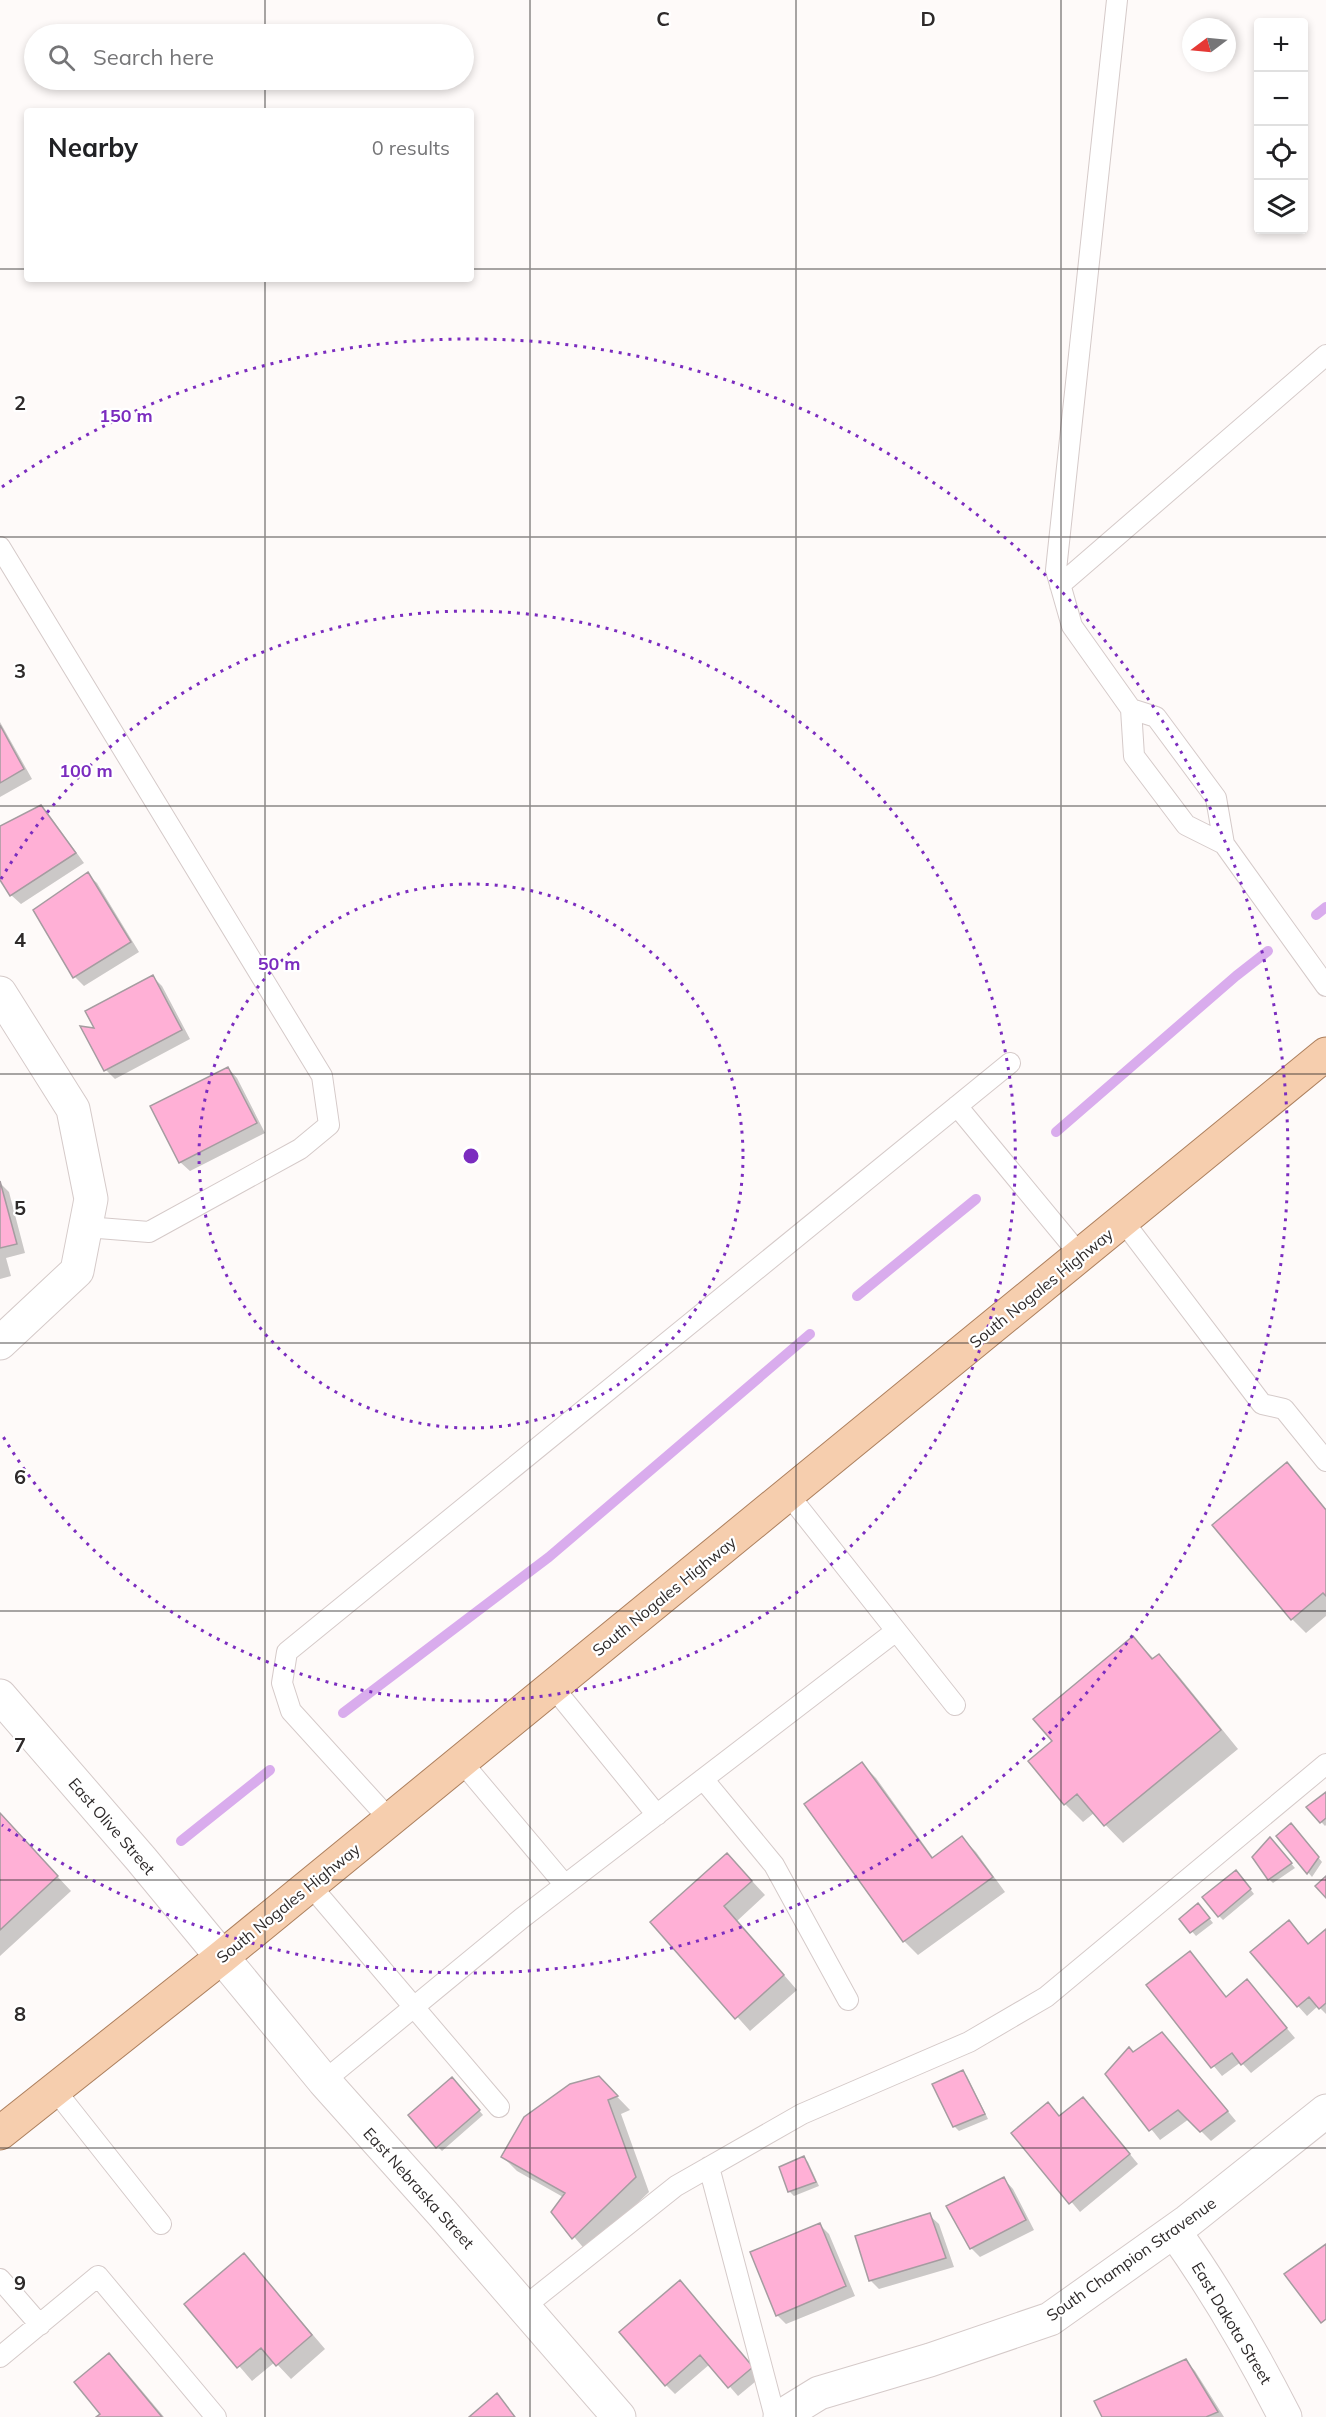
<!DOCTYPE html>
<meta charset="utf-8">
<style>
:root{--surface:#fff;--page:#f2f2f2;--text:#202124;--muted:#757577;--line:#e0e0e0}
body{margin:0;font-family:Mulish,sans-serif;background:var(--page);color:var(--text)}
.controls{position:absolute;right:18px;top:18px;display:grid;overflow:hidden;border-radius:6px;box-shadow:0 3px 9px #0003}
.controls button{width:54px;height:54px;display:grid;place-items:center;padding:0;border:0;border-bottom:2px solid var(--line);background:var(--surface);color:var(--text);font:30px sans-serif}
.compass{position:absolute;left:1182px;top:18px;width:54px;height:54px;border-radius:50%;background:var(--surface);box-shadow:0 3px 9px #0003;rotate:254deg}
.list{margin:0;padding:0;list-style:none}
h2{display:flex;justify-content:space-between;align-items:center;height:78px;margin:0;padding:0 24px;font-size:26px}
h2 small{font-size:20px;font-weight:400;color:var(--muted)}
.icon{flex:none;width:33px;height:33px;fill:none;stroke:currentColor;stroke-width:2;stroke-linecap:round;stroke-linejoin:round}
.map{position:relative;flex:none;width:1326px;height:2417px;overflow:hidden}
.search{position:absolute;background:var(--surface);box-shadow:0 3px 9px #0003;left:24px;top:24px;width:450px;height:66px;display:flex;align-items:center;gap:15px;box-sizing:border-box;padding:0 21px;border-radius:33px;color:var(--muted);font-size:22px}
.panel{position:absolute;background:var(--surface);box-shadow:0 3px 9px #0003;left:24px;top:108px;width:450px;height:174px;border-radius:6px}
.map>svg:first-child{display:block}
.shadow{fill:#0003}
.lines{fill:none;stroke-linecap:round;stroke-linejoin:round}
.stream{stroke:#d9aced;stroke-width:10}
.building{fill:#ffb0d6;stroke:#a59ca0;stroke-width:1.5}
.service-casing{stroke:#d5cac9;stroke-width:22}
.minor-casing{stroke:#d5cac9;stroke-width:35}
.tertiary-casing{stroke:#d5cac9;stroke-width:35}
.primary-casing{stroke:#ac7f5d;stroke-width:35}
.service{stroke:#fff;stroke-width:20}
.minor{stroke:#fff;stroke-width:33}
.tertiary{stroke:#fff;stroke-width:33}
.primary{stroke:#f6ceae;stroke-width:33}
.grid{fill:none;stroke:#2e2a2a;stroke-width:1.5;stroke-opacity:0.55}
.ring{fill:none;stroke:#7b2cbf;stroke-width:3;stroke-dasharray:3 6}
.labels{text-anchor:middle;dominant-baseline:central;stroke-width:4.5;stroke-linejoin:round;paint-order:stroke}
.street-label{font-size:16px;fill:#2e2a2a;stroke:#fff}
.grid-label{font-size:20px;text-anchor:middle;font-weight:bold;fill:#2e2a2a;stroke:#fff;stroke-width:4.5;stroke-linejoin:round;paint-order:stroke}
.centre{fill:#7b2cbf;stroke:#fff;stroke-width:3}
.ring-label{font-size:18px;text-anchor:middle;font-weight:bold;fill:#7b2cbf;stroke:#fff;stroke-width:4.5;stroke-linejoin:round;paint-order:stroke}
</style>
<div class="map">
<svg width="1326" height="2417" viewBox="0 0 1326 2417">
<rect width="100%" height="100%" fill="#fefaf9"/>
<path class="shadow" d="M 0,722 L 32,779 L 0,797 Z
M 41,807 L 50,816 L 84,863 L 21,904 L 11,895 L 0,877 L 0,828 Z
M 87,874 L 97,883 L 139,952 L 84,986 L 75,977 Z
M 153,977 L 162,986 L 190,1039 L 115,1079 L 106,1070 L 97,1030 Z
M 228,1068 L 237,1078 L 265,1133 L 190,1171 L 180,1162 Z
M 0,1183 L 9,1192 L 25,1253 L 6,1258 L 11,1276 L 0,1279 Z
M 1287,1464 L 1326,1509 L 1326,1616 L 1306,1633 L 1292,1619 Z
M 1133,1638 L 1154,1659 L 1159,1656 L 1177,1674 L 1238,1749 L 1123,1843 L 1094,1813 L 1083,1822 L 1065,1804 L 1054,1741 Z
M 862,1764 L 876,1778 L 934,1859 L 962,1838 L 976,1852 L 1005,1892 L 918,1955 L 904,1941 L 806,1804 Z
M 1326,1794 L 1326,1825 L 1325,1826 L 1308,1808 Z
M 0,1815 L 71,1891 L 0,1956 Z
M 1296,1829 L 1322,1862 L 1312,1877 L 1278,1836 Z
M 1274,1844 L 1295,1868 L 1273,1883 L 1269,1879 Z
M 741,1869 L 765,1895 L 737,1921 L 797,1990 L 750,2031 L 652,1922 Z
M 1240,1876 L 1254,1894 L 1223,1920 L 1219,1916 Z
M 1202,1909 L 1213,1923 L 1196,1936 L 1181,1919 Z
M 1326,1930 L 1326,2014 L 1318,2006 L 1307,2016 L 1298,2006 L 1309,1945 Z
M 1190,1953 L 1227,1998 L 1247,1981 L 1295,2038 L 1251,2073 L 1241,2062 L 1222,2076 L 1148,1986 Z
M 1171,2043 L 1236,2121 L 1211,2141 L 1189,2119 L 1160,2140 L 1107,2074 L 1133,2053 Z
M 963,2072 L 967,2076 L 988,2119 L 959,2131 L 954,2126 Z
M 599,2078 L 630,2110 L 621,2114 L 649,2192 L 587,2252 L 553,2212 L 563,2197 L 517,2171 L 503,2157 Z
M 456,2083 L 483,2115 L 442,2151 L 438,2147 Z
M 1092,2108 L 1138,2164 L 1080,2212 L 1013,2133 Z
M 804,2158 L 808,2162 L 819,2186 L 794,2196 L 789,2191 Z
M 1004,2179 L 1013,2189 L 1034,2230 L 980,2257 L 971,2248 Z
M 929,2215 L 939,2224 L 954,2267 L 879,2289 L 870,2280 Z
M 820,2225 L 829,2234 L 855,2296 L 786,2324 L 777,2315 Z
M 257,2269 L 325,2349 L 291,2379 L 275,2362 L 252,2381 L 186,2304 Z
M 680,2282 L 761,2377 L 738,2396 L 710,2364 L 675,2394 L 666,2385 Z
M 109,2355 L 127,2373 L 164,2417 L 98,2417 L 102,2414 Z
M 1186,2361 L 1195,2371 L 1224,2417 L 1103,2417 Z"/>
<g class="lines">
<path class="stream" d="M 1316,915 L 1326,907
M 1056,1132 L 1236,976 L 1268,951
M 857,1296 L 976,1199
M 343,1713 L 549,1557 L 810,1334
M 181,1841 L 270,1770"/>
</g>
<path class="building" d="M 0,725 L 24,769 L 0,783 Z
M 41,805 L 76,853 L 10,896 L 0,880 L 0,826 Z
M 88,872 L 131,942 L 73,978 L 33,910 Z
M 153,975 L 182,1030 L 104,1071 L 80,1026 L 94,1028 L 85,1011 Z
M 228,1067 L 257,1123 L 179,1163 L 150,1106 Z
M 0,1181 L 17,1244 L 0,1248 Z
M 1287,1462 L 1326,1510 L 1326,1596 L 1323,1593 L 1291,1620 L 1212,1525 Z
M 1133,1636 L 1152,1659 L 1159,1654 L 1221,1730 L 1104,1826 L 1077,1794 L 1064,1805 L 1028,1761 L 1052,1741 L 1033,1719 Z
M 862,1762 L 932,1858 L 962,1836 L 993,1877 L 903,1942 L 804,1804 Z
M 1326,1792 L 1326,1818 L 1320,1823 L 1306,1807 Z
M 0,1813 L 58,1876 L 0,1930 Z
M 1291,1823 L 1319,1857 L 1307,1874 L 1276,1836 Z
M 1270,1837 L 1292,1863 L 1268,1880 L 1252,1857 Z
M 727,1853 L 752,1881 L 724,1906 L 784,1975 L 735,2019 L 650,1922 Z
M 1236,1870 L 1251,1889 L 1218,1917 L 1202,1897 Z
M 1326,1876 L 1326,1898 L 1315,1886 Z
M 1198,1903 L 1210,1918 L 1190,1933 L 1179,1919 Z
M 1289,1920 L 1308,1944 L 1326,1929 L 1326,2003 L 1319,2009 L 1309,1997 L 1297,2007 L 1250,1952 Z
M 1190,1951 L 1226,1997 L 1247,1979 L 1287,2028 L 1241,2065 L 1232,2053 L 1211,2068 L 1146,1985 Z
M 1162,2032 L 1228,2111 L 1200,2132 L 1178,2110 L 1149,2131 L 1105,2074 L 1129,2047 L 1133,2052 Z
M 963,2070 L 985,2114 L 953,2127 L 932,2084 Z
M 599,2076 L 618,2096 L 608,2100 L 636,2177 L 572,2239 L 551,2212 L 565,2193 L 501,2157 L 524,2117 L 570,2084 Z
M 452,2077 L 480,2110 L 436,2148 L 408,2115 Z
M 1083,2097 L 1130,2154 L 1069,2204 L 1011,2133 L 1048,2102 L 1059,2116 Z
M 804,2156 L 816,2182 L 788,2192 L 779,2167 Z
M 1004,2177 L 1026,2220 L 970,2249 L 946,2206 Z
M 930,2213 L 946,2258 L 869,2281 L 855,2236 Z
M 820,2223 L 846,2286 L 776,2316 L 750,2252 Z
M 1326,2244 L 1326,2319 L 1321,2323 L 1284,2274 Z
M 244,2253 L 312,2335 L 276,2366 L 261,2348 L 237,2368 L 184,2304 Z
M 680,2280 L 753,2367 L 728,2388 L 700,2355 L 665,2386 L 619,2332 Z
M 109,2353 L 162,2417 L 96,2417 L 100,2414 L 74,2382 Z
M 1186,2359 L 1218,2412 L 1206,2417 L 1102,2417 L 1094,2401 Z
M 497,2393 L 515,2417 L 469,2417 Z"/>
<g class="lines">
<g class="service-casing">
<path id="service" d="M 1117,0 L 1056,570 L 1072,626 L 1131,709 L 1134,756 L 1186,825 L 1224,844 L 1216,798 L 1156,717 L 1131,709
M 0,547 L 322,1076 L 329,1125 L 300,1149 L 149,1232 L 86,1227
M 1060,585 L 1326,355
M 1224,844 L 1326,986
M 957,1106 L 1080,1255
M 1123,1221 L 1262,1404 L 1284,1409 L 1326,1461
M 788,1494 L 955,1705
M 553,1687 L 657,1815
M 461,1761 L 565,1885
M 703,1779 L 774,1865 L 848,2000
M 390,1820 L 291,1711 L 282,1683 L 287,1652 L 1010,1063
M 310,1885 L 499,2107
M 324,2081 L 522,1918 L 896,1631
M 55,2090 L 161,2224
M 709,2167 L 775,2417
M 0,2279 L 40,2325
M 524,2307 L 676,2186 L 802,2114 L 969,2042 L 1046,1997 L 1326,1764
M 0,2357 L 98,2276 L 216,2417"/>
</g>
<g class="minor-casing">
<path id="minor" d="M 0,993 L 73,1109 L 91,1199 L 77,1271 L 0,1343
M 0,1696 L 141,1859 L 222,1957
M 1174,2231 C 1216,2290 1252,2352 1285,2417
M 780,2417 L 819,2393 L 930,2360 L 1050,2319 L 1188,2221 L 1326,2111"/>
</g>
<g class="tertiary-casing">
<path id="tertiary" d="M 222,1957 L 324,2081 L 443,2214 L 619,2417"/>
</g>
<g class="primary-casing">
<path id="primary" d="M 0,2133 L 222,1957 L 1326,1054"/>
</g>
<use href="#service" class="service"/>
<use href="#minor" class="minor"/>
<use href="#tertiary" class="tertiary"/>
<use href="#primary" class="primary"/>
</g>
<path class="grid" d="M 265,0 L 265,34M 530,0 L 530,2417M 796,0 L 796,2417M 1061,0 L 1061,2417M 265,80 L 265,111M 0,269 L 27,269M 471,269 L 1326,269M 265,279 L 265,2417M 0,537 L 1326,537M 0,806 L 1326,806M 0,1074 L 1326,1074M 0,1343 L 1326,1343M 0,1611 L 1326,1611M 0,1880 L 1326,1880M 0,2148 L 1326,2148"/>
<g class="ring">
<circle cx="471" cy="1156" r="272"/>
<path d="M1 879A545 545 0 1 1 1 1433"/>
<path d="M2 487A817 817 0 1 1 2 1825"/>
</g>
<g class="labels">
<g class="street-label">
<text transform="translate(1041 1288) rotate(-39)">South Nogales Highway</text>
<text transform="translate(664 1596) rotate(-39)">South Nogales Highway</text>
<text transform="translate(112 1826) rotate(49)">East Olive Street</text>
<text transform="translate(288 1903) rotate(-39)">South Nogales Highway</text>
<text transform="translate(419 2188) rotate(48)">East Nebraska Street</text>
<text transform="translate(1131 2259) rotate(-35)">South Champion Stravenue</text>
<text transform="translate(1232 2323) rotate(59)">East Dakota Street</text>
</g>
</g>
<g class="grid-label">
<text x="663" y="26">C</text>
<text x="928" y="26">D</text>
<text x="20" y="410">2</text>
<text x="20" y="678">3</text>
<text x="20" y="947">4</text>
<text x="20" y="1215">5</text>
<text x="20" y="1484">6</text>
<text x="20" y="1752">7</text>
<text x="20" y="2021">8</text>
<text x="20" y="2290">9</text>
</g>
<circle cx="471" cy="1156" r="9" class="centre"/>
<g class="ring-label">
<text x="126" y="422">150 m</text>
<text x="86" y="777">100 m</text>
<text x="279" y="970">50 m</text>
</g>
</svg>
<div class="controls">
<button>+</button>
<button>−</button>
<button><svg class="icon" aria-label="locate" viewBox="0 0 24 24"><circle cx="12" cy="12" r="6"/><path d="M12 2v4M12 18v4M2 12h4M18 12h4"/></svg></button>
<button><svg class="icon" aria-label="layers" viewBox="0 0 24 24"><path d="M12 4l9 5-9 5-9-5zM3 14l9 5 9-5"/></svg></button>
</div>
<svg class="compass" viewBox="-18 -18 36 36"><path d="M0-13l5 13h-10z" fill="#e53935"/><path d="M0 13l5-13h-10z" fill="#757577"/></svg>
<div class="search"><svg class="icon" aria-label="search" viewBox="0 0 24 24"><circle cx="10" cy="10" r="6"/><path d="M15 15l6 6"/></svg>Search here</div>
<section class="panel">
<h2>Nearby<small>0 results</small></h2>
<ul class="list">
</ul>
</section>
</div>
